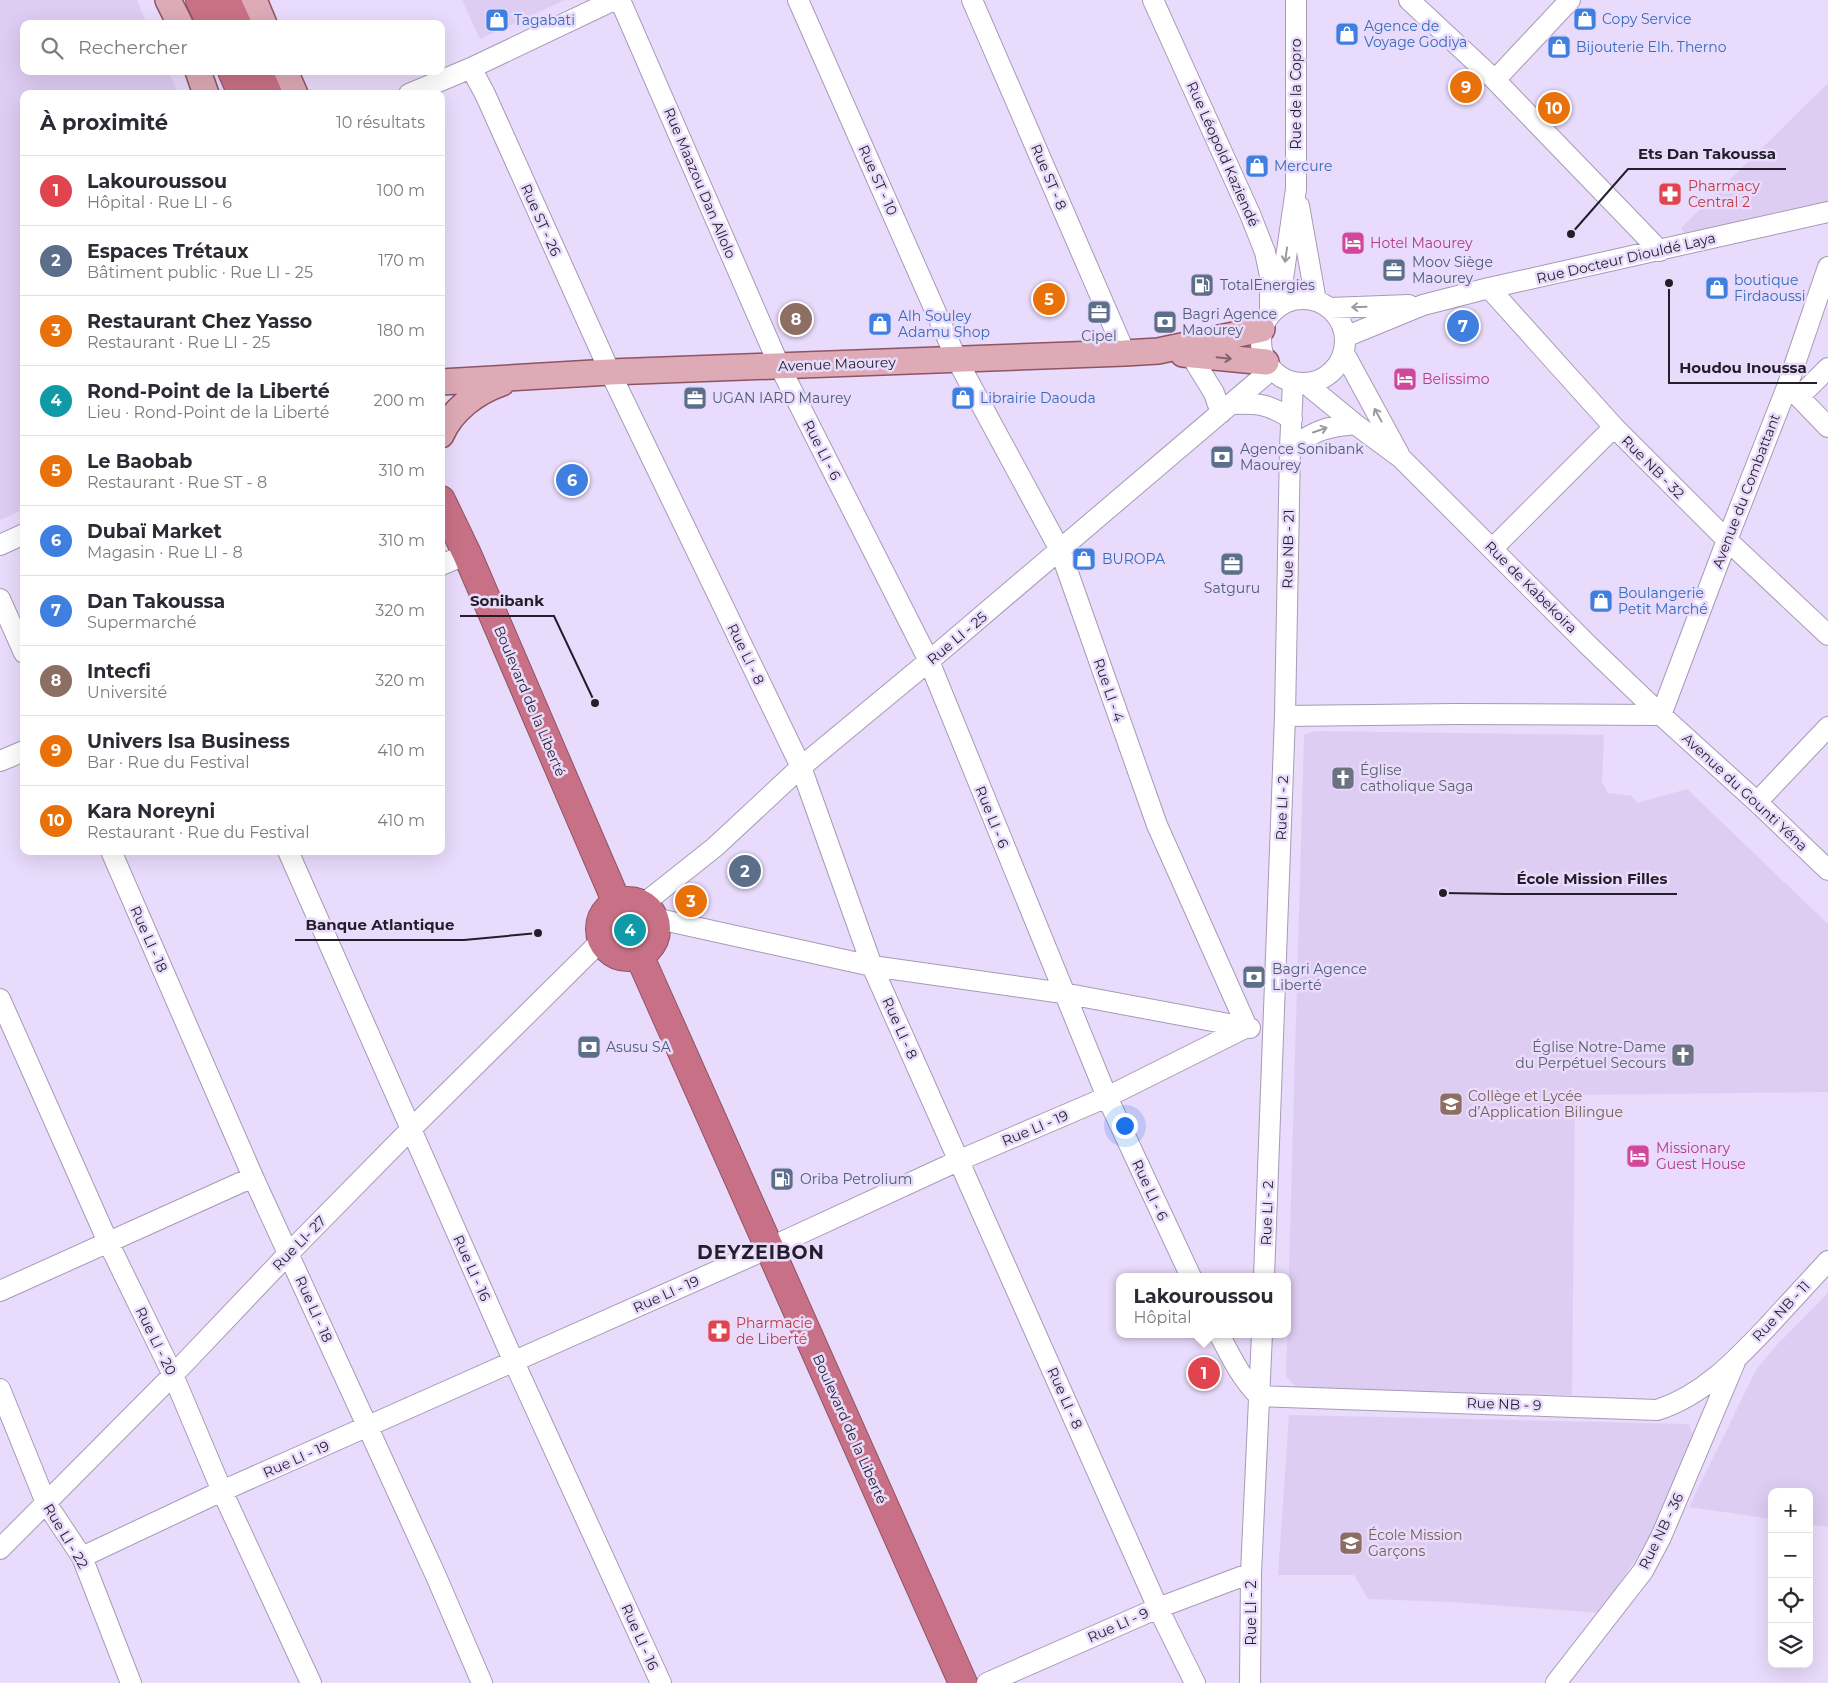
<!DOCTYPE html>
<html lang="fr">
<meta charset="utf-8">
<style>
:root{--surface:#fff;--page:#f2f2f3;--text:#2b2b33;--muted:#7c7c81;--line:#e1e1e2;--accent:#7c3aed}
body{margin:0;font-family:Montserrat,sans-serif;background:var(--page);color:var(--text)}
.controls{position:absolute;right:15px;bottom:15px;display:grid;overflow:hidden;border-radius:10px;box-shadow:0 5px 20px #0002}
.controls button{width:45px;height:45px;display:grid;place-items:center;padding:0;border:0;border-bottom:1px solid var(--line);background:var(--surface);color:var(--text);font:25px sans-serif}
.you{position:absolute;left:1124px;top:1125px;width:18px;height:18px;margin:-12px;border:4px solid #fff;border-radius:50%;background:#1a73e8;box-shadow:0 0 0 8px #1a73e833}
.badge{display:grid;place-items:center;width:32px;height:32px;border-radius:50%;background:var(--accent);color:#fff;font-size:16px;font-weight:700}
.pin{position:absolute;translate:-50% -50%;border:2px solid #fff;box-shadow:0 1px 5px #0006}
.popup{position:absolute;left:1116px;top:1273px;width:175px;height:65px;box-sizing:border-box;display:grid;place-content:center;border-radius:10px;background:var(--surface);filter:drop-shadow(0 1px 4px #0005);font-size:16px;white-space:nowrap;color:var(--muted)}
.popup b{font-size:19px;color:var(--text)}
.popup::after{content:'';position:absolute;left:50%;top:100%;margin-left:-10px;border:10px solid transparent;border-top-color:var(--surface)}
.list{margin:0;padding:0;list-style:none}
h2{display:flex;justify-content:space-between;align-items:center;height:65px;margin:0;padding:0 20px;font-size:21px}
h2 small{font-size:16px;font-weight:400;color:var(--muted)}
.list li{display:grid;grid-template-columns:32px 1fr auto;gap:15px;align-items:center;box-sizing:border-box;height:70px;padding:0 20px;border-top:1px solid var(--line)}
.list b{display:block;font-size:19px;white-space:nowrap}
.list p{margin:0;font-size:16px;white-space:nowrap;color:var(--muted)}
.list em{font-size:16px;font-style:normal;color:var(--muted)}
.icon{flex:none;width:28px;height:28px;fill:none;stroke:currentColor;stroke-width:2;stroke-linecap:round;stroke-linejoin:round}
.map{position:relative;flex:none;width:1828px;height:1683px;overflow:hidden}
.search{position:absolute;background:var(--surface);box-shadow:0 5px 20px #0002;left:20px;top:20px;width:425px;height:55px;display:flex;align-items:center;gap:12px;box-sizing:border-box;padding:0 18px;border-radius:10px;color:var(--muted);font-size:19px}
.panel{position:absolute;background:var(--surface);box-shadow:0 5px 20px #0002;left:20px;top:90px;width:425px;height:765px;border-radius:10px}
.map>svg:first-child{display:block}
.built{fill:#decdf3}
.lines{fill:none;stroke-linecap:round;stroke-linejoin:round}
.minor-casing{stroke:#a79ab7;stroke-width:22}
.major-casing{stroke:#8e5465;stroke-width:28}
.highway-casing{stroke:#8e5465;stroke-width:30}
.minor{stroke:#fff;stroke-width:20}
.major{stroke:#deaab6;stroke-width:25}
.highway{stroke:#c87186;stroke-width:28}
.oneway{stroke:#9c9a9f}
.oneway2{stroke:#806470}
.labels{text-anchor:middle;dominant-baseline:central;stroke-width:5;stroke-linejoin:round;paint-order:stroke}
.shop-label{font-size:14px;fill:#366cbe;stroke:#e9dbfb;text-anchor:start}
.street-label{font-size:14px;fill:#231e29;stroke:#e9dbfb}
.health-label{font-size:14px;fill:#be3a42;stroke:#e9dbfb;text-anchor:start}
.hotel-label{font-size:14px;fill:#b23c85;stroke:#e9dbfb;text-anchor:start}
.service-label{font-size:14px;fill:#4e5e75;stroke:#e9dbfb;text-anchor:start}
.worship-label{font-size:14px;fill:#5b616d;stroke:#e9dbfb;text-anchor:start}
.education-label{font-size:14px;fill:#785e54;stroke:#e9dbfb;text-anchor:start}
.district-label{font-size:19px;font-weight:bold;letter-spacing:1px;fill:#231e29;stroke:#e9dbfb}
.leader{fill:none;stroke:#231e29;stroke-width:2}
.callout-dot{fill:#231e29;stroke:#e9dbfb;stroke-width:2}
.callout-label{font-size:15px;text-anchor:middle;font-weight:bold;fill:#231e29;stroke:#e9dbfb;stroke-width:5;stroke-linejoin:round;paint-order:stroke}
</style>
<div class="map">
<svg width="1828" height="1683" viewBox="0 0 1828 1683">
<rect width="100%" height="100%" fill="#e9dbfb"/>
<path class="built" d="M 0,0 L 137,0 L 147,24 L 24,24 L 24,71 L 168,71 L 179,94 L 24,94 L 24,509 L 0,520 Z
M 462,0 L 565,0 L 480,39 Z
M 1828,83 L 1828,204 L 1687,237 L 1681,228 Z
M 1314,731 L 1604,735 L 1602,782 L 1608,793 L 1632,796 L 1637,803 L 1687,789 L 1828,924 L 1828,1092 L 1575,1095 L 1572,1395 L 1300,1392 L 1286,1376 L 1304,735 Z
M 1828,1293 L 1828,1527 L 1809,1524 L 1809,1492 L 1772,1492 L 1772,1519 L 1689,1507 L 1756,1370 L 1773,1349 Z
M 1289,1415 L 1689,1424 L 1693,1436 L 1653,1533 L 1600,1613 L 1454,1602 L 1368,1599 L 1354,1575 L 1278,1575 Z"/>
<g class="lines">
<g class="minor-casing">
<path id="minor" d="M 620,0 L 779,365 L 929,661 L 1107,1097 L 1191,1277
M 972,0 L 1125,353
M 1153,0 L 1250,214 L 1265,252 L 1270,276 L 1270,314
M 1409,0 L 1495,80 L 1660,251
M 471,68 L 485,94 L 610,372 L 801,767 L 872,966 L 1158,1608 L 1195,1683
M 1495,80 L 1570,0
M 409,94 L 471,68 L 614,0
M 1299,206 L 1316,301
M 1489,288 L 1614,427 L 1727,540 L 1828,635
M1261 341a42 42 0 1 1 84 0a42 42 0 1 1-84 0Z
M 1280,299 L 1296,189 L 1296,0
M 1330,308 L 1409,305
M 1345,337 L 1423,305 L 1489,288 L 1828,212
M 1344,353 L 1399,454
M 1190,354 L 1214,393 L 1221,413
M 1305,383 L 1355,424 L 1401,458 L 1590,647 L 1661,715 L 1757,802 L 1828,870
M 1787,387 L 1799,397 L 1828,368
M 1799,397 L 1828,427
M 1231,404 C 1259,403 1268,404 1292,419
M 1290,448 C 1315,431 1324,427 1355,424
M 0,545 L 24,534
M 1492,549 L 1614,427
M 441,565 L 467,554
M 0,599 L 24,653
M 1661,715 L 1727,540 L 1787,387 L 1828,267
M 1285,716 L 1455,714 L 1661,715
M 0,761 L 24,751
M 1757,802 L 1828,727
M 111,851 L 253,1177 L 436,1576 L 482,1683
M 288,851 L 514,1362 L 661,1683
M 642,905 L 715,847 L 801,767 L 929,661 L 1272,369
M 654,918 L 872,966 L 1063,993 L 1250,1028
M 0,999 L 108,1242 L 173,1375 L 222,1491 L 311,1683
M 1264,1277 L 1285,716 L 1290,448 L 1293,382
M 0,1291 L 253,1177
M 1219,1334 C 1231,1357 1241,1378 1259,1396 L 1657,1410 C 1704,1395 1738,1358 1771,1323 C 1790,1302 1809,1282 1828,1261
M 0,1389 L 46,1503 L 82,1557 L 131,1683
M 0,1549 L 173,1375 L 288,1254 L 411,1129 L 602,940
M 82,1557 L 222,1491 L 769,1248 L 960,1160 L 1107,1097 L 1247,1027 L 1157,825 L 1060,550 L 957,360 L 798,0
M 987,1683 L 1158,1608 L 1251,1573
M 1250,1683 L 1251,1573 L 1262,1334
M 1556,1683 L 1643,1571 L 1661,1537 L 1735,1362"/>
</g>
<g class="major-casing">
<path id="major" d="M 168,0 L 180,24
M 254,0 L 264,24
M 198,71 L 206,94
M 285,71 L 295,94
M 1183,354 L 1266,362
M 441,382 L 610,372 L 1125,353 L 1158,351 L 1262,329
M 441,435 C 452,410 476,392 502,383"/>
</g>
<g class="highway-casing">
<path id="highway" d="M 200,0 L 211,24
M 226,0 L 237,24
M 232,71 L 242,94
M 258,71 L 268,94
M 441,500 L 467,554 L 617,903
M600 929a28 28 0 1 1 56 0a28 28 0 1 1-56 0Z
M 639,955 L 963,1683"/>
</g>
<use href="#minor" class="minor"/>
<use href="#major" class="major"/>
<use href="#highway" class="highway"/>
</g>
<defs><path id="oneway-shaft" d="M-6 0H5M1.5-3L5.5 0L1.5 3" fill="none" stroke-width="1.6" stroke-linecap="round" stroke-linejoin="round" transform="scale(1.25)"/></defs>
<g class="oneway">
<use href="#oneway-shaft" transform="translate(1286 255) rotate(98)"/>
<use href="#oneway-shaft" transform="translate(1359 307) rotate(178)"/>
<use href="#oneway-shaft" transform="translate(1378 415) rotate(-119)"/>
<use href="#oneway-shaft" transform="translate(1320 430) rotate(-19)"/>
</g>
<use class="oneway2" href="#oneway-shaft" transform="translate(1224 358) rotate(6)"/>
<defs>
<g id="shop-square" transform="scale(1.25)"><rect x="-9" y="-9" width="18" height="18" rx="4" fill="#3f7fe0" stroke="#e9dbfb"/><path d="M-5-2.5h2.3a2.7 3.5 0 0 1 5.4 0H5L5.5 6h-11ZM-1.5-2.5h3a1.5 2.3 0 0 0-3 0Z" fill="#fff"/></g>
<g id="pharmacy-square" transform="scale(1.25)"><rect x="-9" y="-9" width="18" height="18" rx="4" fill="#e0444e" stroke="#e9dbfb"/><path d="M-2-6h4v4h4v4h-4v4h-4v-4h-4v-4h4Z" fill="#fff"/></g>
<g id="hotel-square" transform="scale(1.25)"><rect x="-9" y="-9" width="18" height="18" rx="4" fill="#d1479c" stroke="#e9dbfb"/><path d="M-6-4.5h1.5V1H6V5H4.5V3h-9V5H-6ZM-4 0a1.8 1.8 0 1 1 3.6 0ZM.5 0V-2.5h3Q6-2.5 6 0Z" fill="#fff"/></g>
<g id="office-square" transform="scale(1.25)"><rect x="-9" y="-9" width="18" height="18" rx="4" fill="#5c6f8a" stroke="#e9dbfb"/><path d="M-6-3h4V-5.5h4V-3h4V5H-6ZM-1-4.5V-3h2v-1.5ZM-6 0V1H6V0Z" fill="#fff"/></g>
<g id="fuel-square" transform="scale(1.25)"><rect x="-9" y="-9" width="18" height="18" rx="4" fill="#5c6f8a" stroke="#e9dbfb"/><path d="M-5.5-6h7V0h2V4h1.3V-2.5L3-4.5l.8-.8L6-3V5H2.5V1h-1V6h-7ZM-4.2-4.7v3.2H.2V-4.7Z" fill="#fff"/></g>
<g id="bank-square" transform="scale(1.25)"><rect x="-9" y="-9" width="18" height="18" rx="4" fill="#5c6f8a" stroke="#e9dbfb"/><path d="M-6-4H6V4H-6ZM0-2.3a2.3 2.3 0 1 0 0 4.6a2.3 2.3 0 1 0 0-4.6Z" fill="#fff"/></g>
<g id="church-square" transform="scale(1.25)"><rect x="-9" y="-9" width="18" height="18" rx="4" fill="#6b7280" stroke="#e9dbfb"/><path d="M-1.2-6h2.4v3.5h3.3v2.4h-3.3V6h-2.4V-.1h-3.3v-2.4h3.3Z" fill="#fff"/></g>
<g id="school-square" transform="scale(1.25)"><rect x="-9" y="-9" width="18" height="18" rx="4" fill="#8d6e63" stroke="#e9dbfb"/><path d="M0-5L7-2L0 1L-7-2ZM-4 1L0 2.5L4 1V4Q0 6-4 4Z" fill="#fff"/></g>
</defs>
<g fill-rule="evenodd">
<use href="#shop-square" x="1585" y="19"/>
<use href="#shop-square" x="497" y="20"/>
<use href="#shop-square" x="1347" y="34"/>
<use href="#shop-square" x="1559" y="47"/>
<use href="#shop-square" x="1257" y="166"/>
<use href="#pharmacy-square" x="1670" y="194"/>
<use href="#hotel-square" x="1353" y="243"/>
<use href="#office-square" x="1394" y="270"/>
<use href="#fuel-square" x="1202" y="285"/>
<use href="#shop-square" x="1717" y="288"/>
<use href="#office-square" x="1099" y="312"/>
<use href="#bank-square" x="1165" y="322"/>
<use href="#shop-square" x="880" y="324"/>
<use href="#hotel-square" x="1405" y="379"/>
<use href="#office-square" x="695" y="398"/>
<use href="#shop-square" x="963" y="398"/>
<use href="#bank-square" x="1222" y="457"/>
<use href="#shop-square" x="1084" y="559"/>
<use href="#office-square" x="1232" y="564"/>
<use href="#shop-square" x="1601" y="601"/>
<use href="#church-square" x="1343" y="778"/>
<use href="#bank-square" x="1254" y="977"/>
<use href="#bank-square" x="589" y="1047"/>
<use href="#church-square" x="1683" y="1055"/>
<use href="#school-square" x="1451" y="1104"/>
<use href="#hotel-square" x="1638" y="1156"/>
<use href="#fuel-square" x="782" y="1179"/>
<use href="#pharmacy-square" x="719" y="1331"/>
<use href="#school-square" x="1351" y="1543"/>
</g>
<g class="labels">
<g class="shop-label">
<text x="1602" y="19">Copy Service</text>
<text x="514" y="20">Tagabati</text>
<text x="1364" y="26">Agence de<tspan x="1364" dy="16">Voyage Godiya</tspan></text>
<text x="1576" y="47">Bijouterie Elh. Therno</text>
<text x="1274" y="166">Mercure</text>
<text x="1734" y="280">boutique<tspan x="1734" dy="16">Firdaoussi</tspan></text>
<text x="898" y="316">Alh Souley<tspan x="898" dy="16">Adamu Shop</tspan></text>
<text x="980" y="398">Librairie Daouda</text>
<text x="1102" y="559">BUROPA</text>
<text x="1618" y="593">Boulangerie<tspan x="1618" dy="16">Petit Marché</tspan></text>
</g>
<g class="street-label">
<text transform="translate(1296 94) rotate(-90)">Rue de la Copro</text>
<text transform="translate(1223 154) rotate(66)">Rue Léopold Kaziendé</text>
<text transform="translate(1049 177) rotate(67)">Rue ST - 8</text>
<text transform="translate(878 180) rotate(66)">Rue ST - 10</text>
<text transform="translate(700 183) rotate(67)">Rue Maazou Dan Allolo</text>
<text transform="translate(541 220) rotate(66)">Rue ST - 26</text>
<text transform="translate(1626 258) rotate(-13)">Rue Docteur Diouldé Laya</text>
<text transform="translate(837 364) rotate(-2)">Avenue Maourey</text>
<text transform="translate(822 450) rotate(63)">Rue LI - 6</text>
<text transform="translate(1653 467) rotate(45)">Rue NB - 32</text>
<text transform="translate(1746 491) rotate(-69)">Avenue du Combattant</text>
<text transform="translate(1288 549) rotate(-89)">Rue NB - 21</text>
<text transform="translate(1531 587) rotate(45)">Rue de Kabekoira</text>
<text transform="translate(957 638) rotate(-40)">Rue LI - 25</text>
<text transform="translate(746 654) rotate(64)">Rue LI - 8</text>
<text transform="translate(1109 690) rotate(71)">Rue LI - 4</text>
<text transform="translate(530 701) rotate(67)">Boulevard de la Liberté</text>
<text transform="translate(1745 792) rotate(43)">Avenue du Gounti Yéna</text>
<text transform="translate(1282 808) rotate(-88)">Rue LI - 2</text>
<text transform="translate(992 817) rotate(68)">Rue LI - 6</text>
<text transform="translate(149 939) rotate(66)">Rue LI - 18</text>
<text transform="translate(900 1028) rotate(66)">Rue LI - 8</text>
<text transform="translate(1035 1128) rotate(-23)">Rue LI - 19</text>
<text transform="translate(1150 1190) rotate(65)">Rue LI - 6</text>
<text transform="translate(1267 1213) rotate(-88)">Rue LI - 2</text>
<text transform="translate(299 1243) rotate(-46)">Rue LI- 27</text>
<text transform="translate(472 1268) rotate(66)">Rue LI - 16</text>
<text transform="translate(666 1294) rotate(-24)">Rue LI - 19</text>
<text transform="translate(314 1309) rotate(66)">Rue LI - 18</text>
<text transform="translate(1781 1311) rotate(-47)">Rue NB - 11</text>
<text transform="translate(156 1341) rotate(64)">Rue LI - 20</text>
<text transform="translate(1065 1398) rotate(66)">Rue LI - 8</text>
<text transform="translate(1504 1404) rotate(2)">Rue NB - 9</text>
<text transform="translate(850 1429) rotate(66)">Boulevard de la Liberté</text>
<text transform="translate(296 1459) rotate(-24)">Rue LI - 19</text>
<text transform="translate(1661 1531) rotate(-64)">Rue NB - 36</text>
<text transform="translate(66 1536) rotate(59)">Rue LI - 22</text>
<text transform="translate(1251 1613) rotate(-90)">Rue LI - 2</text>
<text transform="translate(1118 1625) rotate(-24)">Rue LI - 9</text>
<text transform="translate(640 1637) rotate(66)">Rue LI - 16</text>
</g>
<g class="health-label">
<text x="1688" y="186">Pharmacy<tspan x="1688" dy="16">Central 2</tspan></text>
<text x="736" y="1323">Pharmacie<tspan x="736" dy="16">de Liberté</tspan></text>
</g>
<g class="hotel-label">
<text x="1370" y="243">Hotel Maourey</text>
<text x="1422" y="379">Belissimo</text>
<text x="1656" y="1148">Missionary<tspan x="1656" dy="16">Guest House</tspan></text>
</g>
<g class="service-label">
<text x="1412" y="262">Moov Siège<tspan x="1412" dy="16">Maourey</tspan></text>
<text x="1220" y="285">TotalEnergies</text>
<text x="1182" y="314">Bagri Agence<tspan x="1182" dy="16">Maourey</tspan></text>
<text x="1099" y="336" text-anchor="middle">Cipel</text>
<text x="712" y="398">UGAN IARD Maurey</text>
<text x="1240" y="449">Agence Sonibank<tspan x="1240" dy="16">Maourey</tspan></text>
<text x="1232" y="588" text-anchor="middle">Satguru</text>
<text x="1272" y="969">Bagri Agence<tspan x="1272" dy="16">Liberté</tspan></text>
<text x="606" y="1047">Asusu SA</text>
<text x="800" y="1179">Oriba Petrolium</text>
</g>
<g class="worship-label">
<text x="1360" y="770">Église<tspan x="1360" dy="16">catholique Saga</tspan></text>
<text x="1666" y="1047" text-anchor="end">Église Notre-Dame<tspan x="1666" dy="16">du Perpétuel Secours</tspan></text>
</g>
<g class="education-label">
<text x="1468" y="1096">Collège et Lycée<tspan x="1468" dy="16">d’Application Bilingue</tspan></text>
<text x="1368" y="1535">École Mission<tspan x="1368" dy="16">Garçons</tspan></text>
</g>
<g class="district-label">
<text x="761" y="1252">DEYZEIBON</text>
</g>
</g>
<path class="leader" d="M1571 234L1628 169H1786M1669 283L1669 383H1817M595 703L554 616H460M1443 893L1506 894H1677M538 933L464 940H295"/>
<g class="callout-dot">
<circle cx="1571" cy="234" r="5"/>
<circle cx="1669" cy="283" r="5"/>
<circle cx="595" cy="703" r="5"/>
<circle cx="1443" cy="893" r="5"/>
<circle cx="538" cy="933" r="5"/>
</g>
<g class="callout-label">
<text x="1707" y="159">Ets Dan Takoussa</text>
<text x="1743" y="373">Houdou Inoussa</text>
<text x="507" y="606">Sonibank</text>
<text x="1592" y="884">École Mission Filles</text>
<text x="380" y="930">Banque Atlantique</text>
</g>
</svg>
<div class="controls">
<button>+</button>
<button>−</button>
<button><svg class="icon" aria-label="locate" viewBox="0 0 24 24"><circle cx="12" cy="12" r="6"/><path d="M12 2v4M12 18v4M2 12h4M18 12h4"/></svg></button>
<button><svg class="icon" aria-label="layers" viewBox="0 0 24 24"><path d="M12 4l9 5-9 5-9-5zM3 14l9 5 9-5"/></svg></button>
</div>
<div class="you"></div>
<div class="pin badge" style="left:1204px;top:1373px;background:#e0444e">1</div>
<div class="popup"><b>Lakouroussou</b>Hôpital</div>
<div class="pin badge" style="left:745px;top:871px;background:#5c6f8a">2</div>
<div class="pin badge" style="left:691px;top:901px;background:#e8710a">3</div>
<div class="pin badge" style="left:630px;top:930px;background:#0f9aa8">4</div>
<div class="pin badge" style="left:1049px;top:299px;background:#e8710a">5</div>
<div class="pin badge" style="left:572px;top:480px;background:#3f7fe0">6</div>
<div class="pin badge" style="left:1463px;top:326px;background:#3f7fe0">7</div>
<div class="pin badge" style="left:796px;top:319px;background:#8d6e63">8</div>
<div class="pin badge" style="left:1466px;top:87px;background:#e8710a">9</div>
<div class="pin badge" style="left:1554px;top:108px;background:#e8710a">10</div>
<div class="search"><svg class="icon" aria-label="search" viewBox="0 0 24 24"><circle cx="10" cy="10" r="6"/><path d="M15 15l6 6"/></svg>Rechercher</div>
<section class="panel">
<h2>À proximité<small>10 résultats</small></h2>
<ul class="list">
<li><span class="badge" style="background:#e0444e">1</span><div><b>Lakouroussou</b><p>Hôpital · Rue LI - 6</p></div><em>100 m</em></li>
<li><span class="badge" style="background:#5c6f8a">2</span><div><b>Espaces Trétaux</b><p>Bâtiment public · Rue LI - 25</p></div><em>170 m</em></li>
<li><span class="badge" style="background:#e8710a">3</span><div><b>Restaurant Chez Yasso</b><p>Restaurant · Rue LI - 25</p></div><em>180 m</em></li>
<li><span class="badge" style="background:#0f9aa8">4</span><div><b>Rond-Point de la Liberté</b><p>Lieu · Rond-Point de la Liberté</p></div><em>200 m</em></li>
<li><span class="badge" style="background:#e8710a">5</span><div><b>Le Baobab</b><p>Restaurant · Rue ST - 8</p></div><em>310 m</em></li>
<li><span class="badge" style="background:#3f7fe0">6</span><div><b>Dubaï Market</b><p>Magasin · Rue LI - 8</p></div><em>310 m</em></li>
<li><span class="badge" style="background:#3f7fe0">7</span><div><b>Dan Takoussa</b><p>Supermarché</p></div><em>320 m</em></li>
<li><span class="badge" style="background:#8d6e63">8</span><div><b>Intecfi</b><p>Université</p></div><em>320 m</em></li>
<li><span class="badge" style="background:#e8710a">9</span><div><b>Univers Isa Business</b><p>Bar · Rue du Festival</p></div><em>410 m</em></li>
<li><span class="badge" style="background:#e8710a">10</span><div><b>Kara Noreyni</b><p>Restaurant · Rue du Festival</p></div><em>410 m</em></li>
</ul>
</section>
</div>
